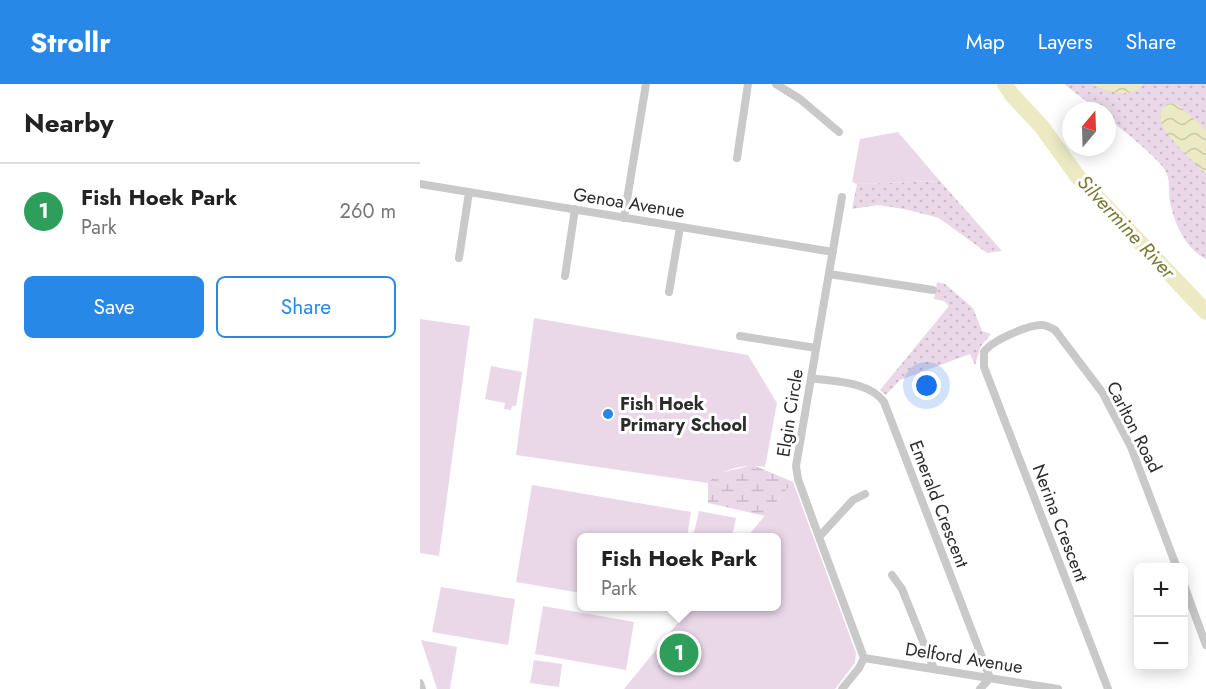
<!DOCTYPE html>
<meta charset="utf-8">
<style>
:root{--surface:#fff;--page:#f2f2f2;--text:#222;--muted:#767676;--line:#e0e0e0;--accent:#2888e8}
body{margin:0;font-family:Jost,sans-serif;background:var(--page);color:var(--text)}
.controls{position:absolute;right:18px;bottom:18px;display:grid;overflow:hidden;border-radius:9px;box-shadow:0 3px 15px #0003}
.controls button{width:54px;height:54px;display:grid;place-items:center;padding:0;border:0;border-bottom:2px solid var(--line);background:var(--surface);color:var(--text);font:30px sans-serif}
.compass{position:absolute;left:642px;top:18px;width:54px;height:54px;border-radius:50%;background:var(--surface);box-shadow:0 3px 15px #0003;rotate:19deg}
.you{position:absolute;left:507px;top:302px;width:21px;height:21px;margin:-15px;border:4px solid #fff;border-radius:50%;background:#1a73e8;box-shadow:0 0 0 9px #1a73e833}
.badge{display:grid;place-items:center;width:39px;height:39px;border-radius:50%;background:var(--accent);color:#fff;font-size:20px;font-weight:700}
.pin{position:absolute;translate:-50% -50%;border:3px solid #fff;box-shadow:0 2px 6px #0006}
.popup{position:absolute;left:157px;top:449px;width:204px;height:78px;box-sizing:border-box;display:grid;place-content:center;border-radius:9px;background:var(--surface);filter:drop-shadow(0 2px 4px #0005);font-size:20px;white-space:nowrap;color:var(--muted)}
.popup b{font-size:22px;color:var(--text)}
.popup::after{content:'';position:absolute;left:50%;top:100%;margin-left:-12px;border:12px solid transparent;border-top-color:var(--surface)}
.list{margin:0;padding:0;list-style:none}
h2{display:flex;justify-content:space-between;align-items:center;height:78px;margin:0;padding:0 24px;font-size:26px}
h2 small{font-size:20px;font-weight:400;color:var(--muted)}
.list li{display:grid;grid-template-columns:39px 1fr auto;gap:18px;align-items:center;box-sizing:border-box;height:96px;padding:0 24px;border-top:2px solid var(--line)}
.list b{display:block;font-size:22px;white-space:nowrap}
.list p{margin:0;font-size:20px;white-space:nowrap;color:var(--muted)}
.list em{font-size:20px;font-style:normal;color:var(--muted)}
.actions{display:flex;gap:12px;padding:18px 24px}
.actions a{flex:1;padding:14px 0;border:2px solid var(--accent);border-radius:9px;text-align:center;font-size:21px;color:var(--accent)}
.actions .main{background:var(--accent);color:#fff}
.map{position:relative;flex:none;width:786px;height:605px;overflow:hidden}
header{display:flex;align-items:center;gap:36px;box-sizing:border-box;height:84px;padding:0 30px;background:var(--accent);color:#fff}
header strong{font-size:28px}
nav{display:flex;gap:33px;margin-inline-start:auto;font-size:21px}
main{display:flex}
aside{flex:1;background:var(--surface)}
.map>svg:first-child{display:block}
.grass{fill:url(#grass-dots)}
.wetland{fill:url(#wetland-marsh)}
.park{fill:#ead8e9}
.water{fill:url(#water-waves)}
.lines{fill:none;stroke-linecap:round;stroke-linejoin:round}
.river{stroke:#ebeac3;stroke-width:16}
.street{stroke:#c9c9c9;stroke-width:8}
.poi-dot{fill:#2888e8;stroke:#fff;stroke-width:2}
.labels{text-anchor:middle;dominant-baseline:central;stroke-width:6;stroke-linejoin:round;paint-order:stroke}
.street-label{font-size:18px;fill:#2c2c2c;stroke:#fff}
.poi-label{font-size:18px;font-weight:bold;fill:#2c2c2c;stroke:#fff;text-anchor:start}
.water-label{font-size:20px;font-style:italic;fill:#7b7933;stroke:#fff}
</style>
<header>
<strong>Strollr</strong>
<nav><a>Map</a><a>Layers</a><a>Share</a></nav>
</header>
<main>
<aside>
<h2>Nearby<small></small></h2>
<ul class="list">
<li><span class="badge" style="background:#2e9e5b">1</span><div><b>Fish Hoek Park</b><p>Park</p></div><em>260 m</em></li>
</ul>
<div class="actions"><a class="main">Save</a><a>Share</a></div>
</aside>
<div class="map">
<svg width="786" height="605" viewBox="0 0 786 605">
<defs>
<pattern id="grass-dots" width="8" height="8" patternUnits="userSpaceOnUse" patternTransform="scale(1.5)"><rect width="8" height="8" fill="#ead8e9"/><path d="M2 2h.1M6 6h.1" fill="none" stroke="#c9bac8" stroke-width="1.8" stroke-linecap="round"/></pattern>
<pattern id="wetland-marsh" width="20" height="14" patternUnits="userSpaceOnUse" patternTransform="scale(1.5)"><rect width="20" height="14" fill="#ead8e9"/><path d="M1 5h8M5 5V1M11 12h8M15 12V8" fill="none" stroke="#c9bac8"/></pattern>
<pattern id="water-waves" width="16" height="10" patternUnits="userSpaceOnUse" patternTransform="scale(1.5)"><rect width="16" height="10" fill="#ebeac3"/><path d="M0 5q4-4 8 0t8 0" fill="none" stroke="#cac9a8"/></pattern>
</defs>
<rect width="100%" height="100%" fill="#fff"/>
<path class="grass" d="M 644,0 L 786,0 L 786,175 C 766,165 754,139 750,118 C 748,107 751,96 745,86 C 736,72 701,45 687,33 L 687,27 L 679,27 Z
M 520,97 L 582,167 L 567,169 L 519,134 L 484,125 L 458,121 L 432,125 L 437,100 Z
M 517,198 L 525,200 L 553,224 L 562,247 L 571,250 L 561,262 L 555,281 L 550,270 L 480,296 L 466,311 L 460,306 L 529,222 L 524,217 L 514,215 Z"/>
<path class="wetland" d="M 333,381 L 373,398 L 345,432 L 288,419 L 288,399 L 296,390 Z"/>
<path class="park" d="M 478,48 L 520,97 L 437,100 L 432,98 L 440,55 Z
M 114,234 L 328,271 L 357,319 L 345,383 C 327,379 301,385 288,399 L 96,371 Z
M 0,235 L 50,242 L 19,472 L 0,469 Z
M 71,282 L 102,288 L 96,322 L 92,322 L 91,326 L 84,325 L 85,319 L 65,315 Z
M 373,398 L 436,569 L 435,579 L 415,605 L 204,605 L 271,523 L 356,522 L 356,454 L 327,453 Z
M 112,401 L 271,428 L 267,453 L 162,454 L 161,509 L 96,498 Z
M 279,427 L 316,434 L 312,453 L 273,453 Z
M 21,503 L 95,515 L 88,561 L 12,548 Z
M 123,522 L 214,538 L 206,586 L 115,570 Z
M 1,556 L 37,563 L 30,605 L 17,605 Z
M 114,576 L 142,580 L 139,603 L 110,599 Z"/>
<path class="water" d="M 670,0 L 723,0 C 712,16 686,7 670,0 Z
M 756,19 L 786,46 L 786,90 C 776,80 743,50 741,38 C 739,30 742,25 747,20 Z"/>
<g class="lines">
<path class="river" d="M 585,0 L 592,11 L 622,43 L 658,93 L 786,228"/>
<path class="street" d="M 356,0 L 380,15 L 419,48
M 317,74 L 328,0
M 0,100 L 413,168
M 422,113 L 376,382 L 378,395 L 399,453 L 444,574 L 439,584 L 422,605
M 204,134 L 226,0
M 39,174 L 49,108
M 409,190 L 513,206
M 145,192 L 155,125
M 249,208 L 260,143
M 320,252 L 396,264
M 391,294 C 414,298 449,297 464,318 L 570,594 L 560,605
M 399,453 L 433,416 L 445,410
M 472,491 L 482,505 L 514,585
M 764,501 L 786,561
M 444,574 L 638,605
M 0,599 L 2,605
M 688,605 L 564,283 L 564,268 C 571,257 608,241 621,241 C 627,241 630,243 635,246 L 682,308 L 711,363 L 757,484"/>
</g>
<circle class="poi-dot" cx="188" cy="330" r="6"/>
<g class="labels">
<g class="street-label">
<text transform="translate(209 119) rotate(9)">Genoa Avenue</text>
<text transform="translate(370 329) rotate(-81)">Elgin Circle</text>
<text transform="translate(714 343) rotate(63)">Carlton Road</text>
<text transform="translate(519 420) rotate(69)">Emerald Crescent</text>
<text transform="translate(640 439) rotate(69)">Nerina Crescent</text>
<text transform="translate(544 574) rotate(9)">Delford Avenue</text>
</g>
<g class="poi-label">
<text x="200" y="320">Fish Hoek<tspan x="200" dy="21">Primary School</tspan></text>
</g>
<g class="water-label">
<text transform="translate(706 143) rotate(47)">Silvermine River</text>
</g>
</g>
</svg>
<div class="controls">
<button>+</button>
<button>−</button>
</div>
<svg class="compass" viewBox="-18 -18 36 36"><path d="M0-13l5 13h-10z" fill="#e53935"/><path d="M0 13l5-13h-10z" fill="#767676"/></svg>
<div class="you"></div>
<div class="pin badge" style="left:259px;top:569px;background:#2e9e5b">1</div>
<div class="popup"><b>Fish Hoek Park</b>Park</div>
</div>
</main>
